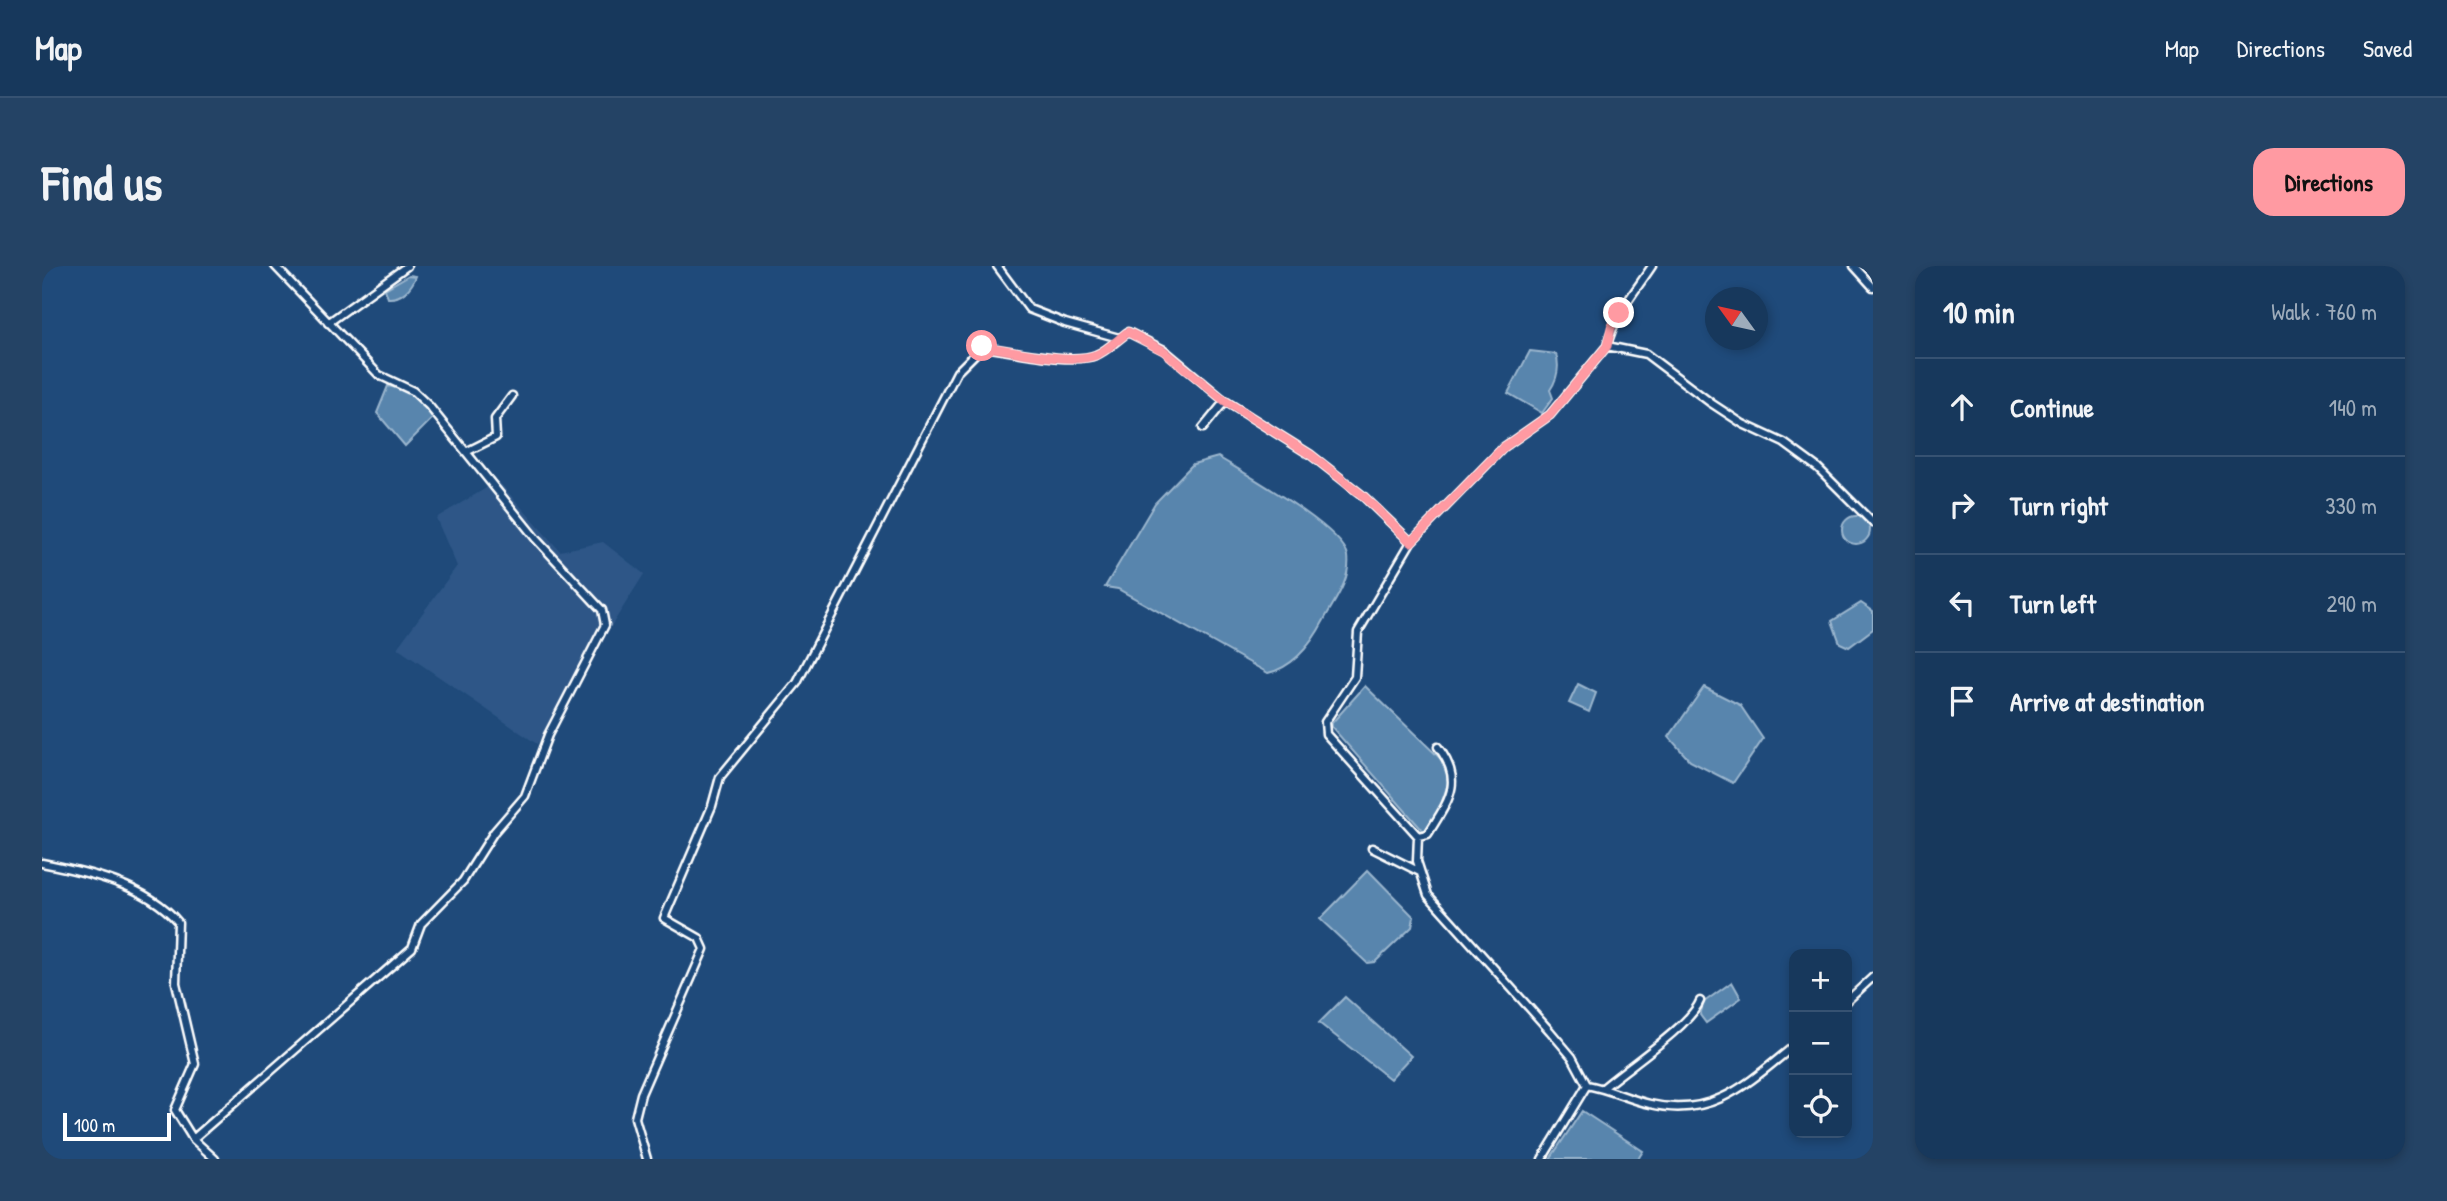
<!DOCTYPE html>
<meta charset="utf-8">
<style>
:root{--surface:#17385c;--page:#244365;--text:#f1f3f6;--muted:#9eacbb;--line:#365272;--accent:#ff9aa2}
body{margin:0;font-family:"Patrick Hand",sans-serif;background:var(--page);color:var(--text)}
.controls{position:absolute;right:21px;bottom:21px;display:grid;overflow:hidden;border-radius:14px;box-shadow:0 4px 10px #0003}
.controls button{width:63px;height:63px;display:grid;place-items:center;padding:0;border:0;border-bottom:2px solid var(--line);background:var(--surface);color:var(--text);font:35px sans-serif}
.compass{position:absolute;left:1663px;top:21px;width:63px;height:63px;border-radius:50%;background:var(--surface);box-shadow:0 4px 10px #0003;rotate:303deg}
.scale{position:absolute;left:21px;bottom:18px;width:108px;box-sizing:border-box;padding-left:7px;border:4px solid #fff;border-top:0;font-size:19px;line-height:24px;white-space:nowrap;color:#fff;-webkit-text-stroke:5px #1f4a7a;paint-order:stroke}
.stop{position:absolute;width:21px;height:21px;margin:-16px;border:5px solid #ff9aa2;border-radius:50%;background:#fff}
.stop.end{background:#ff9aa2;border-color:#fff;box-shadow:0 2px 7px #0008}
.list{margin:0;padding:0;list-style:none}
h2{display:flex;justify-content:space-between;align-items:center;height:91px;margin:0;padding:0 28px;font-size:30px}
h2 small{font-size:23px;font-weight:400;color:var(--muted)}
.list li{display:grid;grid-template-columns:46px 1fr auto;gap:21px;align-items:center;box-sizing:border-box;height:98px;padding:0 28px;border-top:2px solid var(--line)}
.list b{display:block;font-size:26px;white-space:nowrap}
.list em{font-size:23px;font-style:normal;color:var(--muted)}
.icon{flex:none;width:38px;height:38px;fill:none;stroke:currentColor;stroke-width:2;stroke-linecap:round;stroke-linejoin:round}
.map{position:relative;flex:none;width:1831px;height:893px;overflow:hidden;border-radius:21px}
header{display:flex;align-items:center;gap:42px;box-sizing:border-box;height:98px;padding:0 35px;background:var(--surface);border-bottom:2px solid var(--line)}
header strong{font-size:33px}
nav{display:flex;gap:38px;margin-inline-start:auto;font-size:24px}
.intro{display:flex;align-items:center;justify-content:space-between;box-sizing:border-box;height:168px;padding:0 42px}
h1{margin:0;font-size:49px}
.button{padding:18px 32px;border-radius:21px;background:var(--accent);color:#111;font-size:24px;font-weight:700}
main{display:flex;gap:42px;padding:0 42px}
aside{flex:1;background:var(--surface);border-radius:21px;box-shadow:0 4px 10px #0003}
.map>svg:first-child{display:block}
.built{fill:#2e5787}
.water{fill:#5885ad;stroke:#9bb6ce;stroke-width:2}
.lines{fill:none;stroke-linecap:round;stroke-linejoin:round}
.street-casing{stroke:#fff;stroke-width:11}
.street{stroke:#1f4a7a;stroke-width:6}
.route{stroke:#ff9aa2;stroke-width:9}
</style>
<header>
<strong>Map</strong>
<nav><a>Map</a><a>Directions</a><a>Saved</a></nav>
</header>
<div class="intro"><h1>Find us</h1><a class="button">Directions</a></div>
<main>
<div class="map">
<svg width="1831" height="893" viewBox="0 0 1831 893">
<rect width="100%" height="100%" fill="#1f4a7a"/>
<filter id="ink" filterUnits="userSpaceOnUse"><feTurbulence type="fractalNoise" baseFrequency=".0143" numOctaves="2"/><feDisplacementMap in="SourceGraphic" scale="14" xChannelSelector="R" yChannelSelector="G"/><feConvolveMatrix kernelMatrix="1 2 1 2 8 2 1 2 1" color-interpolation-filters="sRGB"/></filter>
<g filter="url(#ink)">
<path class="built" d="M 456,215 L 518,285 L 561,276 L 602,308 L 495,478 L 355,382 L 415,300 L 394,252 Z"/>
<path class="water" d="M 367,9 L 374,10 C 370,22 359,33 346,32 L 343,23 Z
M 1488,85 L 1514,88 C 1518,101 1516,112 1508,124 L 1511,132 L 1500,147 L 1466,127 Z
M 346,120 C 368,124 379,135 391,152 L 363,180 L 335,147 Z
M 1176,191 C 1202,207 1302,263 1306,290 C 1309,314 1293,334 1282,354 C 1270,377 1252,401 1226,407 L 1076,323 L 1063,321 L 1113,237 L 1151,198 Z
M1800 264a14 14 0 1 1 28 0a14 14 0 1 1-28 0Z
M 1819,337 L 1831,345 L 1831,363 L 1807,381 L 1798,377 L 1790,355 Z
M 1536,418 L 1554,427 L 1547,446 L 1527,437 Z
M 1323,420 L 1402,496 L 1409,508 L 1398,542 L 1382,566 L 1288,459 Z
M 1662,421 L 1698,439 L 1721,473 L 1691,517 L 1648,495 L 1627,471 Z
M 1326,604 L 1372,651 L 1370,661 L 1333,696 L 1325,697 L 1278,653 Z
M 1690,716 L 1699,732 L 1664,757 L 1658,749 L 1662,736 Z
M 1303,731 L 1369,790 L 1348,813 L 1277,757 Z
M 1540,845 L 1601,885 L 1596,893 L 1508,893 Z"/>
<g class="lines">
<g class="street-casing">
<path id="street" d="M 955,0 L 987,43 L 1023,57 L 1077,72
M 1812,0 L 1831,21
M 286,57 L 365,0
M 1565,80 C 1572,49 1593,26 1610,0
M 1161,162 L 1183,135
M 424,186 L 454,171 L 453,153 L 470,130
M 1369,276 L 1462,181 L 1508,149 L 1565,80 L 1604,88 L 1669,137 L 1701,158 L 1742,177 L 1776,202 L 1831,257
M 1376,570 L 1386,568 C 1406,535 1423,516 1396,481
M 1330,582 L 1378,606
M 0,597 C 46,606 105,619 136,656 L 134,717 L 153,798 L 133,844 L 151,873
M 1805,735 L 1831,711
M 1561,822 C 1584,802 1648,760 1658,735
M 173,893 L 151,873 L 370,682 L 379,658 L 421,615 L 452,566 L 483,530 L 506,469 L 563,359 L 560,344 L 494,273 L 387,140 L 371,125 L 337,109 L 233,0
M 605,893 L 593,852 L 599,828 L 662,683 L 657,672 L 622,652 L 670,540 L 678,511 L 755,417 L 915,106 L 940,81 C 968,84 1030,99 1054,89 C 1065,85 1076,73 1086,66 L 1122,84 L 1183,135 L 1269,189 L 1320,229 L 1369,276 L 1316,366 L 1313,411 L 1283,456 L 1284,468 L 1376,570 L 1375,595 L 1386,629 L 1508,765 L 1530,791 L 1545,819
M 1500,893 L 1545,819 C 1567,823 1586,833 1608,838 C 1671,853 1706,817 1752,780"/>
</g>
<use href="#street" class="street"/>
</g>
</g>
<g class="lines" filter="url(#ink)">
<path class="route" d="M 940,80 C 968,84 1030,99 1054,89 C 1065,85 1076,73 1086,66 L 1122,85 L 1183,135 L 1269,189 L 1320,229 L 1369,276 L 1462,181 L 1508,149 L 1565,80 L 1569,62 L 1577,47"/>
</g>
</svg>
<div class="controls">
<button>+</button>
<button>−</button>
<button><svg class="icon" aria-label="locate" viewBox="0 0 24 24"><circle cx="12" cy="12" r="6"/><path d="M12 2v4M12 18v4M2 12h4M18 12h4"/></svg></button>
</div>
<svg class="compass" viewBox="-18 -18 36 36"><path d="M0-13l5 13h-10z" fill="#e53935"/><path d="M0 13l5-13h-10z" fill="#9eacbb"/></svg>
<div class="scale">100 m</div>
<div class="stop" style="left:940px;top:80px"></div>
<div class="stop end" style="left:1577px;top:47px"></div>
</div>
<aside>
<h2>10 min<small>Walk · 760 m</small></h2>
<ul class="list">
<li><svg class="icon" aria-label="ahead" viewBox="0 0 24 24"><path d="M12 20V5M6 11l6-6 6 6"/></svg><div><b>Continue</b></div><em>140 m</em></li>
<li><svg class="icon" aria-label="right" viewBox="0 0 24 24"><path d="M7 20v-9h11M14 6l5 5-5 5"/></svg><div><b>Turn right</b></div><em>330 m</em></li>
<li><svg class="icon" aria-label="left" viewBox="0 0 24 24"><path d="M17 20v-9H6M10 6l-5 5 5 5"/></svg><div><b>Turn left</b></div><em>290 m</em></li>
<li><svg class="icon" aria-label="arrive" viewBox="0 0 24 24"><path d="M6 21V4h12l-3 4 3 4H6"/></svg><div><b>Arrive at destination</b></div></li>
</ul>
</aside>
</main>
